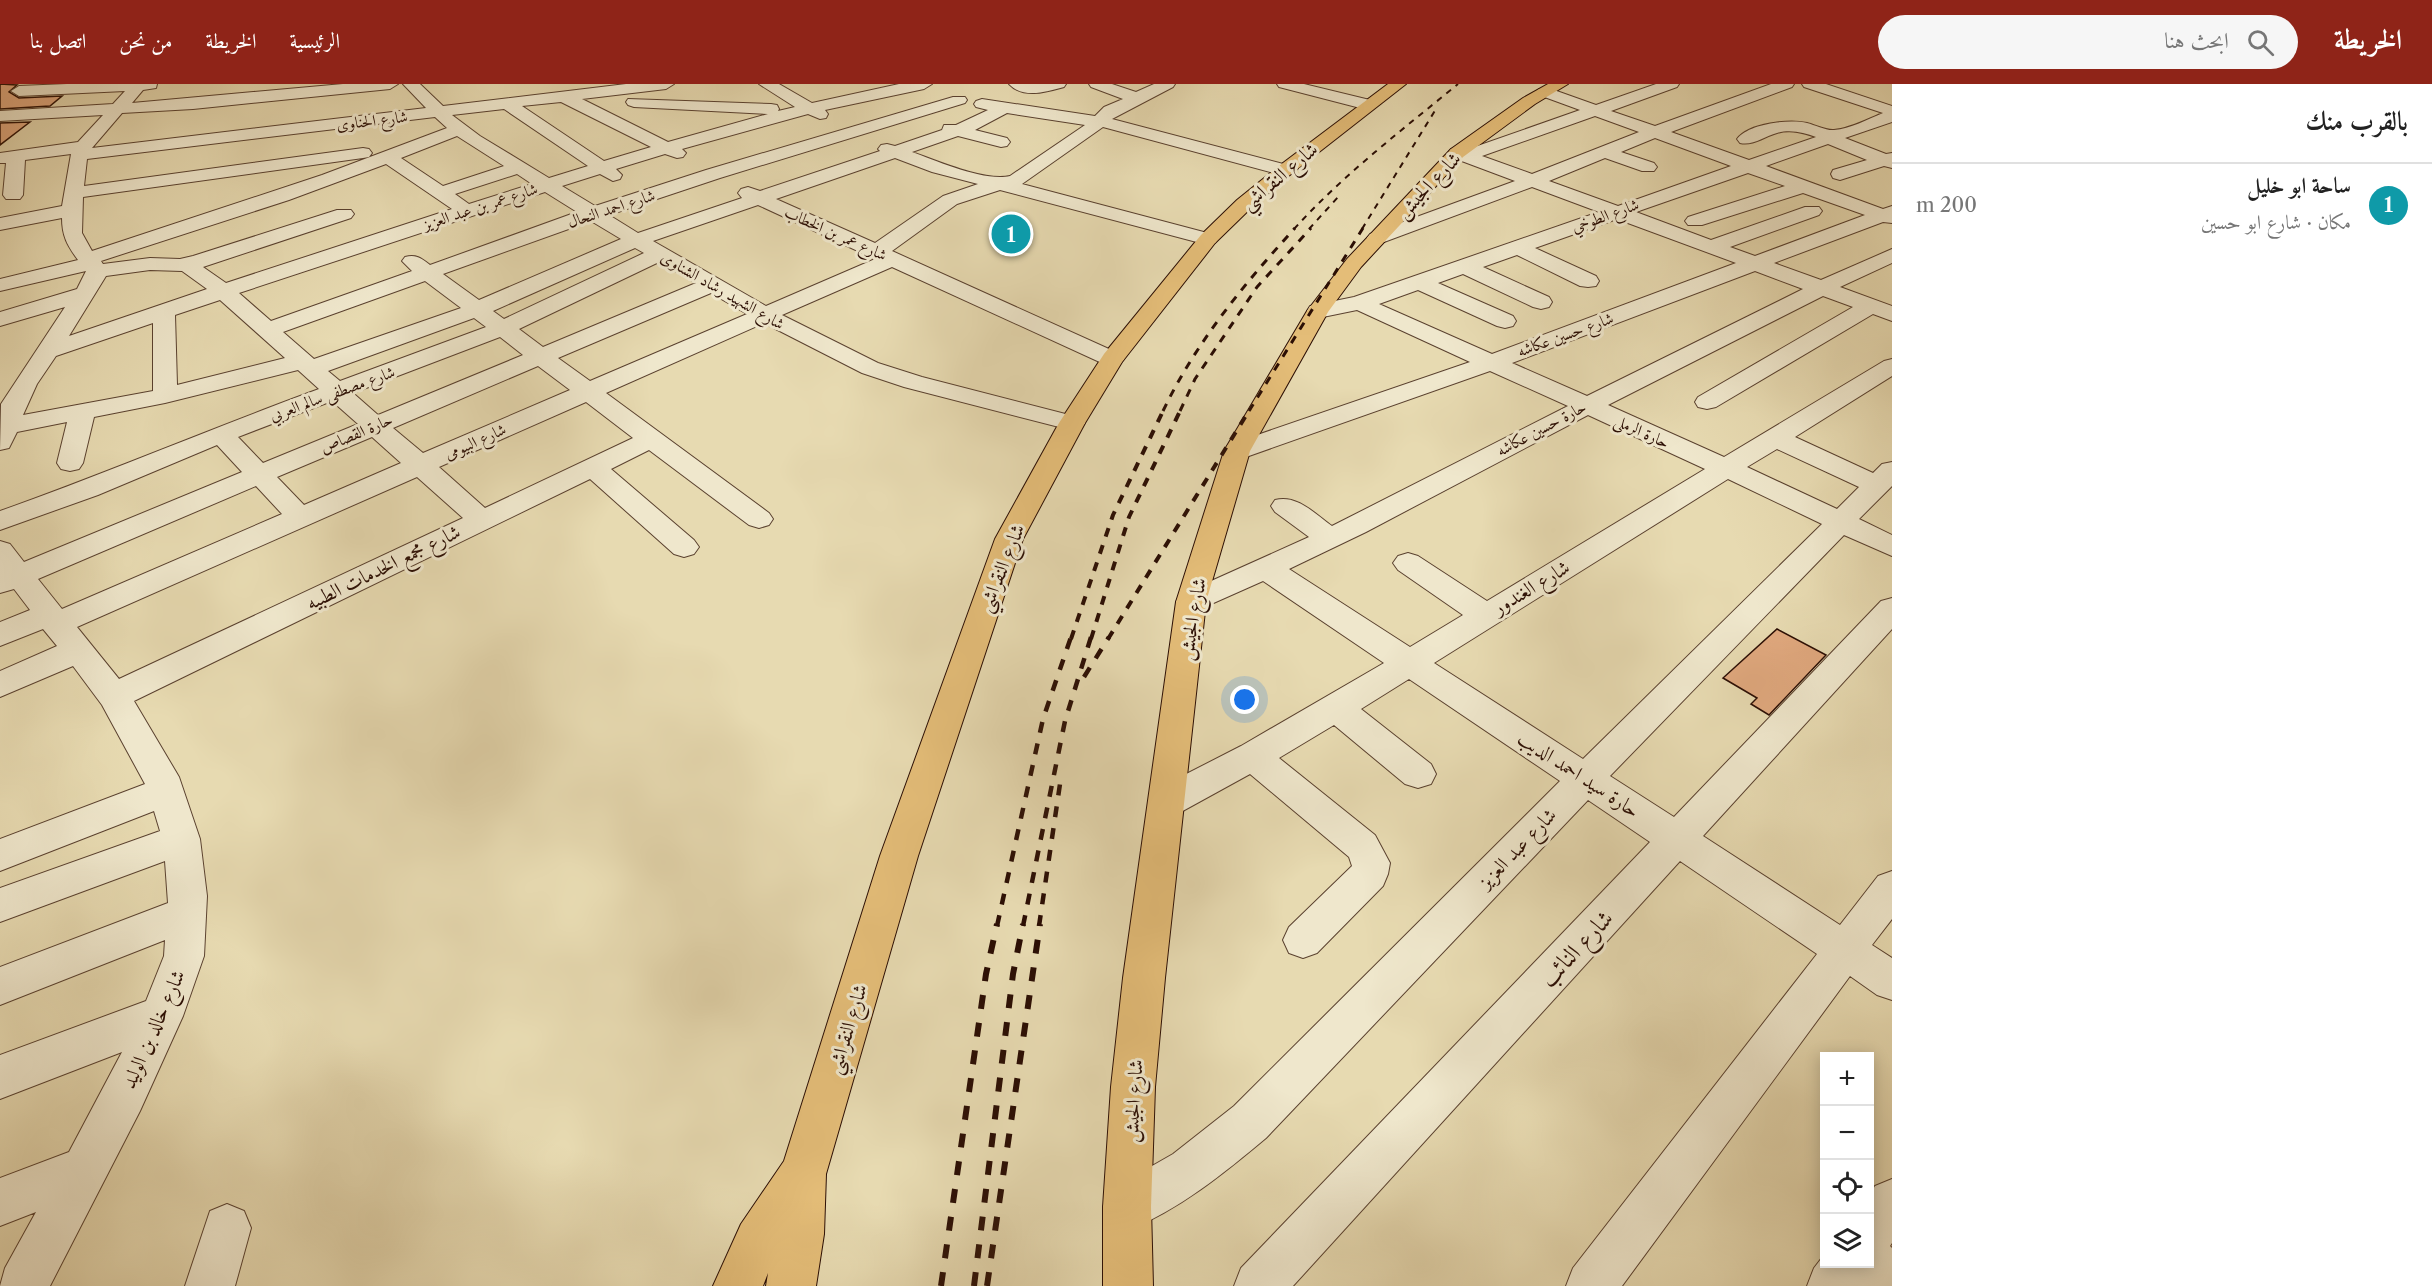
<!DOCTYPE html>
<html lang="ar">
<meta charset="utf-8">
<style>
:root{--surface:#fff;--page:#f6f6f6;--text:#222;--muted:#767676;--line:#e0e0e0;--accent:#8f2418}
body{margin:0;font-family:"Libre Caslon Text",Amiri,serif;background:var(--page);color:var(--text);direction:rtl}
.controls{position:absolute;right:18px;bottom:18px;display:grid;overflow:hidden;border-radius:0px;box-shadow:0 3px 15px #0003}
.controls button{width:54px;height:54px;display:grid;place-items:center;padding:0;border:0;border-bottom:2px solid var(--line);background:var(--surface);color:var(--text);font:30px sans-serif}
.you{position:absolute;left:1245px;top:616px;width:21px;height:21px;margin:-15px;border:4px solid #fff;border-radius:50%;background:#1a73e8;box-shadow:0 0 0 9px #1a73e833}
.badge{display:grid;place-items:center;width:39px;height:39px;border-radius:50%;background:var(--accent);color:#fff;font-size:20px;font-weight:700}
.pin{position:absolute;translate:-50% -50%;border:3px solid #fff;box-shadow:0 2px 6px #0006}
.list{margin:0;padding:0;list-style:none}
h2{display:flex;justify-content:space-between;align-items:center;height:78px;margin:0;padding:0 24px;font-size:26px}
h2 small{font-size:20px;font-weight:400;color:var(--muted)}
.list li{display:grid;grid-template-columns:39px 1fr auto;gap:18px;align-items:center;box-sizing:border-box;height:84px;padding:0 24px;border-top:2px solid var(--line)}
.list b{display:block;font-size:22px;white-space:nowrap}
.list p{margin:0;font-size:20px;white-space:nowrap;color:var(--muted)}
.list em{font-size:20px;font-style:normal;color:var(--muted)}
.icon{flex:none;width:33px;height:33px;fill:none;stroke:currentColor;stroke-width:2;stroke-linecap:round;stroke-linejoin:round}
.map{position:relative;flex:none;width:1892px;height:1202px;overflow:hidden;direction:ltr}
header{display:flex;align-items:center;gap:36px;box-sizing:border-box;height:84px;padding:0 30px;background:var(--accent);color:#fff}
header strong{font-size:28px}
nav{display:flex;gap:33px;margin-inline-start:auto;font-size:21px}
.search{width:420px;height:54px;background:var(--page);display:flex;align-items:center;gap:15px;box-sizing:border-box;padding:0 21px;border-radius:33px;color:var(--muted);font-size:22px}
main{display:flex}
aside{flex:1;background:var(--surface)}
.map>svg:first-child{display:block}
.building{fill:#e1a97f;stroke:#2b0e04;stroke-width:1.5}
.lines{fill:none;stroke-linecap:round;stroke-linejoin:round}
.minor-casing{stroke:#5a412f;stroke-width:2}
.primary-casing{stroke:#2b0e04;stroke-width:2}
.minor{fill:#efe7cc;fill-rule:evenodd}
.primary{fill:#e4bd78;fill-rule:evenodd}
.rail-far4{stroke:#2b0e04;stroke-width:2;stroke-dasharray:6 6;stroke-linecap:butt}
.rail-far3{stroke:#2b0e04;stroke-width:3;stroke-dasharray:8 8;stroke-linecap:butt}
.rail-far2{stroke:#2b0e04;stroke-width:4;stroke-dasharray:9 9;stroke-linecap:butt}
.rail-far1{stroke:#2b0e04;stroke-width:4.5;stroke-dasharray:11 11;stroke-linecap:butt}
.rail{stroke:#2b0e04;stroke-width:6;stroke-dasharray:14 14;stroke-linecap:butt}
.labels{text-anchor:middle;dominant-baseline:central;stroke-width:6;stroke-linejoin:round;paint-order:stroke}
.far-street-label{font-size:16px;fill:#2b0e04;stroke:#efe7cc}
.street-label{font-size:20px;fill:#2b0e04;stroke:#efe7cc}
.near-street-label{font-size:24px;fill:#2b0e04;stroke:#efe7cc}
</style>
<header>
<strong>الخريطة</strong>
<div class="search"><svg class="icon" aria-label="search" viewBox="0 0 24 24"><circle cx="10" cy="10" r="6"/><path d="M15 15l6 6"/></svg>ابحث هنا</div>
<nav><a>الرئيسية</a><a>الخريطة</a><a>من نحن</a><a>اتصل بنا</a></nav>
</header>
<main>
<aside>
<h2>بالقرب منك<small></small></h2>
<ul class="list">
<li><span class="badge" style="background:#0f9aa8">1</span><div><b>ساحة ابو خليل</b><p>مكان · شارع ابو حسين</p></div><em>200 m</em></li>
</ul>
</aside>
<div class="map">
<svg width="1892" height="1202" viewBox="0 0 1892 1202">
<rect width="100%" height="100%" fill="#e7dab1"/>
<filter id="stains"><feTurbulence type="fractalNoise" baseFrequency=".00333" numOctaves="4"/><feColorMatrix values="0 0 0 0 .2 0 0 0 0 .09 0 0 0 0 .02 0 0 0 .5 -.17"/></filter>
<radialGradient id="worn" r=".72"><stop offset=".6" stop-color="#630" stop-opacity="0"/><stop offset="1" stop-color="#630" stop-opacity=".3"/></radialGradient>
<path class="building" d="M 0,0 L 17,1 L 9,8 L 19,14 L 62,12 L 50,22 L 0,25 Z
M 30,38 L 0,61 L 0,39 Z
M 1777,545 L 1826,571 L 1769,631 L 1751,620 L 1757,614 L 1723,594 Z"/>
<g class="lines">
<g class="minor-casing">
<path id="minor" d="M 67,0 L 157,0 L 156,4 L 143,6 L 132,19 L 343,0 L 398,0 L 390,5 L 193,25 L 122,29 L 92,64 L 426,24 L 403,0 L 420,0 L 443,22 L 626,0 L 674,0 L 666,5 L 582,15 L 668,58 L 768,30 L 634,23 L 628,21 L 626,18 L 628,15 L 771,20 L 777,21 L 779,25 L 778,27 L 795,23 L 759,0 L 779,0 L 812,19 L 899,0 L 932,0 L 924,5 L 825,26 L 828,30 L 826,34 L 820,35 L 808,30 L 682,65 L 686,69 L 683,73 L 677,74 L 665,70 L 616,85 L 622,91 L 620,95 L 613,97 L 600,90 L 562,102 L 595,122 L 706,86 L 953,13 L 965,13 L 967,16 L 965,19 L 720,94 L 609,131 L 638,149 L 742,114 L 738,109 L 741,105 L 748,103 L 760,107 L 880,67 L 878,65 L 881,61 L 887,60 L 895,62 L 942,46 L 944,41 L 956,41 L 988,26 L 976,23 L 974,20 L 976,17 L 982,15 L 1095,32 L 1104,23 L 1123,15 L 1091,3 L 1089,0 L 1112,0 L 1136,8 L 1154,0 L 1175,0 L 1173,3 L 1112,35 L 1291,82 L 1294,86 L 1291,90 L 1285,92 L 1103,43 L 1022,100 L 1215,151 L 1218,155 L 1215,159 L 1208,161 L 1000,106 L 957,120 L 892,167 L 1120,270 L 1124,275 L 1120,280 L 1112,282 L 1104,280 L 892,183 L 782,231 L 878,279 L 922,293 L 1081,334 L 1085,339 L 1081,344 L 1072,347 L 1063,344 L 904,303 L 862,289 L 764,239 L 606,309 L 769,429 L 773,435 L 769,441 L 759,444 L 749,441 L 649,366 L 611,385 L 694,456 L 699,463 L 694,470 L 684,473 L 674,470 L 590,395 L 134,617 L 179,693 L 200,755 L 207,812 L 204,872 L 183,932 L 140,1027 L 50,1202 L 0,1202 L 5,1184 L 36,1128 L 0,1142 L 0,1094 L 69,1068 L 122,968 L 0,1015 L 0,971 L 146,917 L 164,872 L 165,856 L 0,921 L 0,883 L 168,819 L 165,777 L 0,838 L 0,804 L 160,747 L 154,727 L 0,787 L 0,755 L 145,700 L 102,621 L 73,582 L 0,613 L 0,587 L 57,562 L 43,545 L 0,562 L 0,538 L 30,526 L 14,505 L 0,509 L 0,457 L 10,460 L 24,478 L 242,388 L 217,361 L 98,411 L 0,446 L 0,427 C 107,389 212,344 319,305 L 298,286 L 165,319 L 94,333 L 83,379 L 79,385 L 70,387 L 61,385 L 57,379 L 67,338 L 17,348 L 9,364 L 0,366 L 1,320 L 65,223 L 0,242 L 0,228 L 77,205 L 86,187 L 0,207 L 0,195 L 78,176 C 67,161 62,152 62,134 L 0,146 L 0,134 L 62,122 L 71,70 L 25,76 L 23,111 L 20,115 L 6,115 L 3,111 L 6,79 L 0,79 L 0,69 L 78,58 L 103,31 L 0,37 L 0,27 L 113,20 L 125,7 L 19,12 L 11,7 L 19,2 ZM 561,18 L 651,63 L 604,77 L 522,22 ZM 504,25 L 588,82 L 549,94 L 480,52 L 452,31 ZM 1007,29 L 1085,41 L 1010,92 C 985,98 937,77 912,68 L 958,52 L 1001,63 L 1007,62 L 1010,58 L 1007,54 L 975,46 ZM 435,33 L 447,44 L 322,91 L 92,167 L 82,149 L 83,113 L 363,74 L 369,73 L 372,69 L 369,65 L 363,64 L 84,102 L 87,75 ZM 457,52 L 504,82 L 443,102 L 401,74 ZM 895,74 L 932,88 L 978,100 L 943,112 L 875,159 L 776,115 ZM 386,80 L 452,125 L 226,199 L 203,183 L 351,134 L 354,130 L 351,126 L 337,126 L 193,172 L 180,175 L 150,174 L 103,180 L 101,177 L 289,116 ZM 517,90 L 532,100 L 469,120 L 455,110 ZM 545,108 L 577,128 L 430,181 C 421,174 416,170 405,173 L 402,177 L 412,187 L 271,237 L 239,209 ZM 758,121 L 875,175 L 766,222 L 653,157 ZM 591,137 L 621,155 L 479,216 L 443,190 ZM 635,164 L 644,169 L 504,235 L 493,227 ZM 659,178 L 696,199 L 543,263 L 519,245 ZM 150,186 L 182,187 L 207,205 L 69,252 L 106,192 ZM 425,197 L 461,224 L 314,275 L 283,248 ZM 711,209 L 747,230 L 590,297 L 558,274 ZM 220,216 L 285,274 L 177,301 L 175,231 ZM 474,234 L 486,243 L 340,297 L 328,287 ZM 153,239 L 153,307 L 23,331 L 37,300 L 56,272 ZM 500,253 L 523,271 L 378,331 L 353,309 ZM 538,282 L 570,306 L 423,369 L 393,344 ZM 332,317 L 358,340 L 263,379 L 238,353 ZM 586,318 L 633,354 L 485,424 L 439,383 ZM 372,353 L 401,379 L 304,421 L 277,393 ZM 417,393 L 463,434 L 119,595 L 77,543 ZM 256,402 L 282,430 L 62,525 L 38,495 Z
M 1009,0 L 1066,0 L 1064,3 C 1046,8 1023,15 1009,0 Z
M 1277,0 L 1304,0 L 1374,17 L 1376,21 L 1368,26 L 1279,3 Z
M 1656,0 L 1679,0 L 1677,3 L 1611,27 L 1655,42 L 1771,0 L 1794,0 L 1792,3 L 1671,48 L 1749,76 L 1816,53 C 1804,49 1791,45 1777,49 C 1765,52 1753,62 1740,59 L 1737,55 C 1749,39 1790,35 1807,39 C 1815,41 1827,47 1834,46 C 1850,45 1868,35 1883,29 L 1804,3 L 1802,0 L 1826,0 L 1892,22 L 1892,38 L 1845,54 L 1886,70 L 1892,69 L 1892,84 L 1884,82 L 1840,96 L 1833,94 L 1831,90 L 1833,86 L 1867,76 L 1828,60 L 1766,82 L 1883,125 L 1892,122 L 1892,139 L 1883,138 L 1774,179 L 1821,196 L 1892,165 L 1892,179 L 1840,203 L 1892,222 L 1892,237 L 1873,230 L 1716,323 L 1707,325 L 1698,323 L 1695,318 L 1698,313 L 1853,223 L 1823,212 L 1608,321 L 1724,373 L 1884,277 L 1892,275 L 1892,292 L 1795,353 L 1873,389 L 1882,380 L 1892,378 L 1892,402 L 1859,435 L 1892,451 L 1892,472 L 1844,451 L 1610,692 L 1674,733 L 1881,517 L 1892,514 L 1892,545 L 1703,752 L 1840,841 L 1878,792 L 1892,787 L 1892,835 L 1872,861 L 1892,874 L 1892,916 L 1877,911 L 1850,892 L 1622,1202 L 1566,1202 L 1573,1184 L 1817,870 L 1680,777 L 1293,1202 L 1234,1202 L 1241,1184 L 1650,758 L 1588,716 L 1266,1054 C 1223,1090 1180,1125 1127,1147 L 1110,1140 L 1103,1123 L 1110,1106 L 1173,1070 L 1234,1022 L 1560,697 L 1409,595 L 1361,625 L 1431,680 L 1436,690 L 1431,700 L 1418,704 L 1405,700 L 1334,641 L 1279,674 L 1375,751 L 1390,779 L 1388,790 L 1383,802 L 1317,869 L 1303,874 L 1289,869 L 1283,856 L 1289,843 L 1352,782 L 1349,773 L 1250,690 L 1179,729 L 1166,733 L 1153,729 L 1148,718 L 1153,707 L 1241,662 L 1384,579 L 1263,497 L 1191,529 L 1180,525 L 1176,518 L 1180,511 L 1309,453 L 1275,428 L 1271,422 L 1275,416 C 1297,410 1315,430 1332,442 L 1568,322 L 1490,287 L 1246,373 L 1237,375 L 1228,373 L 1224,367 L 1228,361 L 1470,278 L 1357,226 L 1318,234 L 1310,232 L 1307,227 L 1310,222 L 1354,213 L 1599,128 L 1532,103 L 1384,158 L 1370,158 L 1367,154 L 1370,150 L 1515,97 L 1451,73 L 1448,69 L 1451,65 L 1457,64 L 1466,66 L 1580,26 L 1539,11 L 1537,8 L 1539,5 L 1551,5 L 1596,21 ZM 1595,32 L 1639,48 L 1532,90 L 1482,72 ZM 1655,54 L 1731,82 L 1618,122 L 1549,97 L 1605,74 L 1642,87 L 1654,87 L 1657,83 L 1654,79 L 1621,68 ZM 1748,89 L 1785,102 L 1688,133 L 1685,137 L 1688,141 L 1702,141 L 1803,109 L 1865,131 L 1755,172 L 1730,163 L 1819,131 L 1822,127 L 1819,123 L 1805,123 L 1711,156 L 1636,128 ZM 1617,135 L 1736,179 L 1492,270 L 1379,220 L 1418,206 L 1497,242 L 1505,244 L 1513,242 L 1516,237 L 1513,232 L 1438,199 L 1463,190 L 1533,223 L 1541,225 L 1549,223 L 1552,218 L 1549,213 L 1483,183 L 1517,171 L 1580,202 L 1588,203 L 1596,202 L 1599,197 L 1596,192 L 1535,164 ZM 1755,187 L 1803,205 L 1587,312 L 1512,279 ZM 1588,331 L 1705,385 L 1487,517 L 1418,472 L 1408,469 L 1398,472 L 1393,479 L 1398,486 L 1463,531 L 1410,563 L 1289,485 L 1366,448 ZM 1777,365 L 1859,403 L 1837,425 L 1747,383 ZM 1728,395 L 1822,440 L 1583,675 L 1434,579 Z
M 1892,1095 L 1892,1159 L 1890,1162 L 1892,1164 L 1892,1202 L 1807,1202 L 1814,1184 L 1824,1171 L 1824,1180 L 1870,1180 L 1870,1110 L 1875,1102 Z
M 227,1120 L 244,1127 L 251,1144 L 235,1202 L 185,1202 L 210,1127 Z"/>
</g>
<g class="primary-casing">
<path id="primary" d="M 1388,0 L 1406,0 L 1291,90 L 1251,124 L 1215,159 L 1122,278 L 1085,339 L 1023,455 L 918,772 L 826,1090 L 824,1150 L 816,1202 L 766,1202 L 768,1189 L 763,1202 L 713,1202 L 741,1140 L 784,1077 L 880,772 L 995,455 L 1059,339 L 1104,270 L 1201,151 L 1237,116 L 1279,82 Z
M 1548,0 L 1568,0 L 1535,20 L 1463,73 L 1361,183 L 1328,228 L 1250,367 L 1206,518 L 1165,894 L 1155,1003 L 1151,1123 L 1153,1202 L 1103,1202 L 1103,1123 L 1111,1003 L 1123,894 L 1176,518 L 1224,367 L 1307,227 L 1347,175 L 1451,65 L 1523,14 Z"/>
</g>
<use href="#minor" class="minor"/>
<use href="#primary" class="primary"/>
<path class="rail-far4" d="M 1294,145 C 1343,91 1402,46 1458,0
M 1309,145 L 1339,112
M 1362,145 L 1436,25"/>
<path class="rail-far3" d="M 1163,327 C 1196,258 1245,199 1295,144
M 1180,327 L 1195,295 L 1257,203 L 1311,144
M 1249,327 L 1363,144"/>
<path class="rail-far2" d="M 1071,555 L 1113,431 L 1164,325
M 1091,555 L 1129,433 L 1181,325
M 1108,555 L 1250,325"/>
<path class="rail-far1" d="M 1084,593 L 1109,553
M 997,842 L 1043,635 L 1071,553
M 1023,842 L 1065,637 L 1091,553
M 1039,842 L 1060,700"/>
<path class="rail" d="M 941,1202 L 986,890 L 997,840
M 974,1202 L 1013,890 L 1023,840
M 987,1202 L 1040,840"/>
</g>
<g class="labels">
<g class="far-street-label">
<text transform="translate(372 36) rotate(-7)">شارع الحناوى</text>
<text transform="translate(480 122) rotate(-18)">شارع عمر بن عبد العزيز</text>
<text transform="translate(611 124) rotate(-18)">شارع احمد النحال</text>
<text transform="translate(1605 131) rotate(-20)">شارع الطوخي</text>
<text transform="translate(836 149) rotate(24)">شارع عمر بن الخطاب</text>
<text transform="translate(723 206) rotate(30)">شارع الشهيد رشاد الشناوى</text>
<text transform="translate(1565 250) rotate(-20)">شارع حسين عكاشه</text>
<text transform="translate(332 309) rotate(-20)">شارع مصطفى سالم العربي</text>
<text transform="translate(1541 344) rotate(-28)">حارة حسين عكاشه</text>
<text transform="translate(1642 347) rotate(24)">حارة الرملى</text>
<text transform="translate(356 349) rotate(-23)">حارة القصاص</text>
<text transform="translate(475 357) rotate(-24)">شارع البيومى</text>
</g>
<g class="street-label">
<text transform="translate(1279 92) rotate(-40)">شارع النقراشي</text>
<text transform="translate(1428 101) rotate(-46)">شارع الجيش</text>
<text transform="translate(383 483) rotate(-26)">شارع مجمع الخدمات الطبيه</text>
<text transform="translate(1001 484) rotate(-68)">شارع النقراشي</text>
<text transform="translate(1531 503) rotate(-31)">شارع الغندور</text>
<text transform="translate(1192 535) rotate(-80)">شارع الجيش</text>
<text transform="translate(1579 690) rotate(33)">حارة سيد احمد الديب</text>
<text transform="translate(1517 764) rotate(-46)">شارع عبد العزيز</text>
<text transform="translate(153 945) rotate(-66)">شارع خالد بن الوليد</text>
<text transform="translate(847 945) rotate(-73)">شارع النقراشي</text>
<text transform="translate(1133 1017) rotate(-86)">شارع الجيش</text>
</g>
<g class="near-street-label">
<text transform="translate(1576 864) rotate(-47)">شارع النائب</text>
</g>
</g>
<rect width="100%" height="100%" filter="url(#stains)"/>
<rect width="100%" height="100%" fill="url(#worn)"/>
</svg>
<div class="controls">
<button>+</button>
<button>−</button>
<button><svg class="icon" aria-label="locate" viewBox="0 0 24 24"><circle cx="12" cy="12" r="6"/><path d="M12 2v4M12 18v4M2 12h4M18 12h4"/></svg></button>
<button><svg class="icon" aria-label="layers" viewBox="0 0 24 24"><path d="M12 4l9 5-9 5-9-5zM3 14l9 5 9-5"/></svg></button>
</div>
<div class="you"></div>
<div class="pin badge" style="left:1011px;top:150px;background:#0f9aa8">1</div>
</div>
</main>
